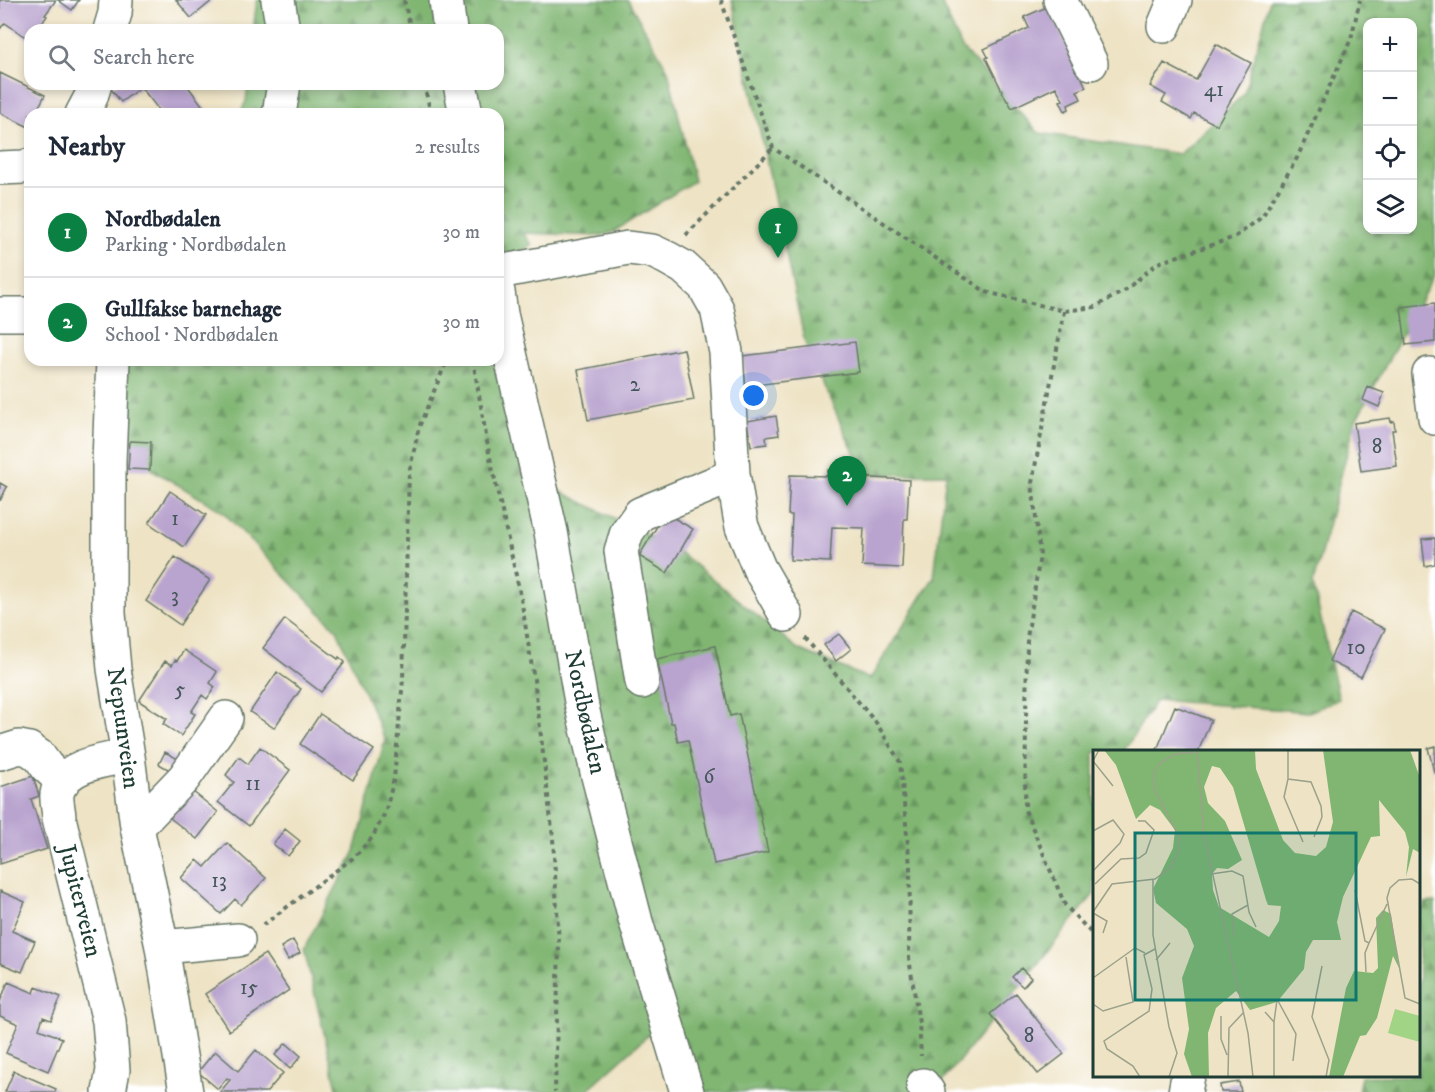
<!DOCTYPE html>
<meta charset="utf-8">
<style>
:root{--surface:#fff;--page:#f6f6f7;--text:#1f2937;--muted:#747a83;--line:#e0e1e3;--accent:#0b8043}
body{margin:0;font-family:"IM FELL DW Pica",serif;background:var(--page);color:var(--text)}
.controls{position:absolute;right:18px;top:18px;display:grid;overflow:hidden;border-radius:12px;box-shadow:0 3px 9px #0003}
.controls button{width:54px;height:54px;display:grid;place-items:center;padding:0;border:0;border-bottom:2px solid var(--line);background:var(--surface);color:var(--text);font:30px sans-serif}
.you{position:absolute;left:754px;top:396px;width:21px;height:21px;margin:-15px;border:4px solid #fff;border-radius:50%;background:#1a73e8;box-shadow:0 0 0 9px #1a73e833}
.badge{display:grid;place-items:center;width:39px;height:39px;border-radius:50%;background:var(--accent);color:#fff;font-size:20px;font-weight:700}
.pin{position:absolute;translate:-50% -50px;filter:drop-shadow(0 2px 3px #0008)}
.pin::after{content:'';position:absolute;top:32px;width:21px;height:18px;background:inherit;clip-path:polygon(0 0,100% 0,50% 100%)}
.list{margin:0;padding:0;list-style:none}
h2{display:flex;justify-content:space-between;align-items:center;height:78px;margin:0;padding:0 24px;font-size:26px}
h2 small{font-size:20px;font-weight:400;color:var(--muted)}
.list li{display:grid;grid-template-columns:39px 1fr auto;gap:18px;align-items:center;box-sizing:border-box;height:90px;padding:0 24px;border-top:2px solid var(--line)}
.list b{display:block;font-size:22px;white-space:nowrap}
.list p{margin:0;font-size:20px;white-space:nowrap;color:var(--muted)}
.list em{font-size:20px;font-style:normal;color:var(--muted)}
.icon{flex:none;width:33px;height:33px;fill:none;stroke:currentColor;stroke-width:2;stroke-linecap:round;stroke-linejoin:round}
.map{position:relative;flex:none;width:1435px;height:1092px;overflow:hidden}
.search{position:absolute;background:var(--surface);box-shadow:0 3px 9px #0003;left:24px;top:24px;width:480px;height:66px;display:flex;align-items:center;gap:15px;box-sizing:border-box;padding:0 21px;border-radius:18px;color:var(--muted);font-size:22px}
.panel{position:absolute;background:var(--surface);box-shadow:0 3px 9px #0003;left:24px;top:108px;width:480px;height:258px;border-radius:18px}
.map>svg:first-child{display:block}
.forest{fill:url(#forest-firs);stroke:#507a53;stroke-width:1.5;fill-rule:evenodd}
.building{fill:#b9a4cf}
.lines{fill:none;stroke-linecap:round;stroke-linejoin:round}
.minor-casing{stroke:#677767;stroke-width:36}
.tertiary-casing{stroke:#677767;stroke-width:36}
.path{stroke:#677767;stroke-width:4;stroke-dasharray:4.5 4.5;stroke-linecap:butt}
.minor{stroke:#fff;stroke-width:33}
.tertiary{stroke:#fff;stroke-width:33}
.labels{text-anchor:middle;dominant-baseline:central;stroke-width:5;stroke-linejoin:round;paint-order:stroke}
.number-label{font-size:21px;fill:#46575b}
.street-label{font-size:24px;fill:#1f3d34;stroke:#fff}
.inset-road{fill:none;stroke:#9ba18b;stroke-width:1.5}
.view{fill:#0f766e;fill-opacity:0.15;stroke:#0f766e;stroke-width:3}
.inset-edge{fill:none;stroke:#1f3d34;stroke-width:3}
</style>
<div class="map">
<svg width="1435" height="1092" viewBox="0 0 1435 1092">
<defs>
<pattern id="forest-firs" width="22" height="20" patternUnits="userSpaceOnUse" patternTransform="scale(1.5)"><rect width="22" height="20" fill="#80b672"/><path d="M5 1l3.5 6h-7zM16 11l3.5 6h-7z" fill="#68955e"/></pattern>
</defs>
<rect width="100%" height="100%" fill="#fff"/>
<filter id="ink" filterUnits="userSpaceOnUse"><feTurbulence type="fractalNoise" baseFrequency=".0167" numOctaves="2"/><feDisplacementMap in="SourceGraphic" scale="12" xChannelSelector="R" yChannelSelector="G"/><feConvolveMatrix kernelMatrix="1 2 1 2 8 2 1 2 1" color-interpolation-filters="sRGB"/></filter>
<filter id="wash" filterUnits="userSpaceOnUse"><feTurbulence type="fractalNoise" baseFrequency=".008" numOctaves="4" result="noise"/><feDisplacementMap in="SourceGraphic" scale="24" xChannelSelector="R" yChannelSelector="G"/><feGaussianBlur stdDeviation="1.35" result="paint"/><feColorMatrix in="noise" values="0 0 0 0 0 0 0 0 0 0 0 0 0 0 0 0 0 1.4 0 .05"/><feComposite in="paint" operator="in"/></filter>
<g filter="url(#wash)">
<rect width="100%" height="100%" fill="#eee3c5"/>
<path class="forest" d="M 257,0 L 628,0 L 668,70 L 694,181 L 613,232 L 600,236 L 524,233 L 532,245 L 498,267 L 546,484 L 674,548 L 798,649 L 870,679 L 934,577 L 946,474 L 865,475 L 848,440 L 805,343 L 732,0 L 940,0 L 962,48 L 1039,133 L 1180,154 L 1244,94 L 1270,0 L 1435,0 L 1435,274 L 1355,422 L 1313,584 L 1339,699 L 1309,712 L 1156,700 L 1124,751 L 1094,752 L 1094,894 L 934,1092 L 684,1092 L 654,1030 L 585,1092 L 338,1092 L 304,949 L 355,851 L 385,740 L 337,630 L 222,511 L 136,460 L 115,366 L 118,360 L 498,360 L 498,114 L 240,114 L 246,101 L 248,84 L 498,84 L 498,30 L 253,30 ZM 1368,22 L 1412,22 L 1412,230 L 1368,230 Z
M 1435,902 L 1435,1092 L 1358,1092 L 1361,1076 L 1418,1076 L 1419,916 L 1425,903 Z"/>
<g id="blocks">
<path class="building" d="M 0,0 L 56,0 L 45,15 L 47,16 L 37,30 L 30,30 L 30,40 L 5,23 L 0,29 Z
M 58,0 L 79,0 L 72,10 Z
M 176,0 L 213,0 L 191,18 Z
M 1049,6 L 1086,87 L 1077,91 L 1081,99 L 1068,105 L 1069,109 L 1065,111 L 1060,101 L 1063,100 L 1056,87 L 1012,108 L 1008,101 L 1007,101 L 986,58 L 988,57 L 984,49 L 1029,28 L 1024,17 Z
M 1216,44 L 1251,63 L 1217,125 L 1194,113 L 1191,119 L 1162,102 L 1166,95 L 1150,86 L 1164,63 L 1196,80 Z
M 0,73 L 45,95 L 35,114 L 30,114 L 29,127 L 0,113 Z
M 117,84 L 186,84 L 209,114 L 162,114 L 141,87 L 121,102 L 111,89 Z
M 1435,303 L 1435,342 L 1406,345 L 1401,307 Z
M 855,342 L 859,372 L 746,386 L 742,356 Z
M 684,349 L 694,400 L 588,420 L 578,370 Z
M 1368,387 L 1384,393 L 1379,407 L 1363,400 Z
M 776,416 L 779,435 L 766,437 L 767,444 L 751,446 L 747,421 Z
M 1390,418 L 1391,422 L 1394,421 L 1395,430 L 1392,430 L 1397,466 L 1361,471 L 1354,423 Z
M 130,441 L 151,442 L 150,470 L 128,469 Z
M 828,470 L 856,471 L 856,477 L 909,480 L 907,519 L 904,519 L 902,568 L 862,566 L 864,528 L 832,527 L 830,562 L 790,560 L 792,515 L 788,515 L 790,475 L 828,476 Z
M 0,483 L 7,487 L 0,501 Z
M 170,491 L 206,515 L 184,547 L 149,523 Z
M 665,513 L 693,529 L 667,573 L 639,556 Z
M 1435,538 L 1435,564 L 1425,566 L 1422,539 Z
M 175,557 L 210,580 L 180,625 L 146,601 Z
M 1351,612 L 1385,629 L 1361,677 L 1329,661 L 1342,634 L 1341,634 Z
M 285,619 L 338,659 L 339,657 L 345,662 L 321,692 L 263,648 Z
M 839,634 L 851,649 L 836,661 L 824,645 Z
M 715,646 L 730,716 L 739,714 L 768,852 L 714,864 L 688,740 L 678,742 L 674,723 L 671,723 L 657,659 Z
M 184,650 L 217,672 L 210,683 L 215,687 L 207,699 L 202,695 L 191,712 L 195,714 L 181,736 L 163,724 L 167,719 L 139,701 L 165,661 L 172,665 L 175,660 L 177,661 Z
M 277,672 L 301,689 L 274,728 L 250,712 Z
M 1175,706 L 1211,720 L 1198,752 L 1156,752 Z
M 320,714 L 374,750 L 353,780 L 300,744 Z
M 1435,746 L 1435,772 L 1434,772 L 1428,748 Z
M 260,747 L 290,770 L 249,826 L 218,802 L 234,782 L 226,775 L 239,757 L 248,764 Z
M 165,752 L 180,760 L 173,772 L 159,764 Z
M 33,776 L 39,796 L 31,799 L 47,849 L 0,864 L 0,787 Z
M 192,791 L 218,812 L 197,839 L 170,818 Z
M 285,829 L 300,841 L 288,856 L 273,844 Z
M 227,843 L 266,878 L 241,905 L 235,899 L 221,914 L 181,878 L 197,860 L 205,867 Z
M 0,891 L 25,902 L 12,931 L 35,941 L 22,972 L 0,963 Z
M 293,940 L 300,953 L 288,960 L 281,947 Z
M 265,954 L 289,990 L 229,1031 L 205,994 Z
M 1021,968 L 1031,978 L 1023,987 L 1012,977 Z
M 8,982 L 34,993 L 36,987 L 61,997 L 51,1020 L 43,1017 L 39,1029 L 62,1038 L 48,1071 L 6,1053 L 18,1024 L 0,1016 L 0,1002 Z
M 1016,993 L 1064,1054 L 1038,1074 L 990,1014 Z
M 286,1043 L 301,1056 L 290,1069 L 275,1055 Z
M 256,1050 L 283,1073 L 267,1092 L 220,1092 L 230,1080 L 227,1078 L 218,1089 L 198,1072 L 215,1051 L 238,1071 Z
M 14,1071 L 56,1089 L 55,1092 L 5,1092 Z
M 1239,1082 L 1241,1092 L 1221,1092 L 1220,1085 Z"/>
</g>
</g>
<g filter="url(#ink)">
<use href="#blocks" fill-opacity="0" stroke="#677767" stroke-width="1.5"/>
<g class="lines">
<g class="minor-casing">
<path id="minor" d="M 1060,0 L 1091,63
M 1164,26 L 1175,0
M 110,30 L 115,13 L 116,0
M 82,114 L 91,97 L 95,84
M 0,168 L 24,167 L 30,165
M 498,272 L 628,248 L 652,251 L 667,258 L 683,267 L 704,286 L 717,309 L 726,352 L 733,474 L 740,517 L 742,527 L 759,568 L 786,615
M 113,360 L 109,461 L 109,613 L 114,669 L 128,756 L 137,827 L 162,947 L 186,1092
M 1429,374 L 1435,418
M 642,682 L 621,551 L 627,532 L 640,514 L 720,481 L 733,474
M 0,753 L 19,747 L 29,749 L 39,756 L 47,767 L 63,782
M 137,827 L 184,778 L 226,718
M 162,947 L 238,940
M 923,1085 L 928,1092
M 109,1092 L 113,1070 L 109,1021 L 59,818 C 59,811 56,802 57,794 C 62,765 105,760 128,756
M 1185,1092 L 1188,1076"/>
</g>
<g class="tertiary-casing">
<path id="tertiary" d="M 278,0 L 283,30
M 446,0 L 450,30
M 460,84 L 466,114
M 279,114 L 284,84
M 498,292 L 501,314 L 551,532 L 582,707 L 598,776 L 636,922 L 687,1092
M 0,314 L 30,314"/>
</g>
<path class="path" d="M 404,0 L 411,30
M 721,0 L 773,148 L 986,292 L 1064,311 L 1095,307 L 1124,291 L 1158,263 L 1235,237 L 1262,217 L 1297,158 L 1351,39 L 1360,0
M 424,84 L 431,114
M 686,235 L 773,148
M 1064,311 L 1032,483 L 1040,555 L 1027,638 L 1025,810 L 1065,905 L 1094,936
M 473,360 L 489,453 L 521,598 L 535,686 L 553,838 L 559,945 L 555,1092
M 805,638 L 877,724 L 900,762 L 910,866 L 909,958 L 919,1023 L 921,1056
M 263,925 L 353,858 L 372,838 L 385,813 L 394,779 L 403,679 L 409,473 L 419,427 L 447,360"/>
<use href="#minor" class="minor"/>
<use href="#tertiary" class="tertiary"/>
</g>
</g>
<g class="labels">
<g class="number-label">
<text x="1214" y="90">41</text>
<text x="635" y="385">2</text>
<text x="1377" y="447">8</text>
<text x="175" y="519">1</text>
<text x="175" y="596">3</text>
<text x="1356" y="648">10</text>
<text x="180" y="690">5</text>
<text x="709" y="777">6</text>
<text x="253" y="784">11</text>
<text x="219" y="881">13</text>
<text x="249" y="988">15</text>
<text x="1029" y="1036">8</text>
</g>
<g class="street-label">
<text transform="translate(585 712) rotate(78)">Nordbødalen</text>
<text transform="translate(123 728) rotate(82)">Neptunveien</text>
<text transform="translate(80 901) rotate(76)">Jupiterveien</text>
</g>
</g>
<g transform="translate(1093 750)">
<rect width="327" height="327" fill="#eee3c5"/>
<path d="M 302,259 L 327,266 L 327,292 L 295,283 Z" fill="#a1d484"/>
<path d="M 11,0 L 162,0 L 163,19 L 190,90 L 202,103 L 223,106 L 233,97 L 240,72 L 230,0 L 317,0 L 327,28 L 327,103 L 320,99 L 313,127 L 316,97 L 312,82 L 286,50 L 287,86 L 278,87 L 250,147 L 244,172 L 248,190 L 220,190 L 213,202 L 211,219 L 184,252 L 157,260 L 143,241 L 123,258 L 115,283 L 116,327 L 99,327 L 91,304 L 96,279 L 89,228 L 101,196 L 94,179 L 63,153 L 60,139 L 80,98 L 82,80 L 67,60 L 57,55 L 43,69 L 23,15 ZM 119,16 L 127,18 L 140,37 L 173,150 L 175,155 L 188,156 L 186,171 L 176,187 L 126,157 L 120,140 L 119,124 L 124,118 L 135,119 L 149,110 L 132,71 L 115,53 L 111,37 ZM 290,160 L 298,164 L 306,218 L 300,206 L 284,268 L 273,285 L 267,286 L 250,327 L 236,327 L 253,238 L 261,221 L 280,223 L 285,218 L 283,168 Z" fill="#80b672" fill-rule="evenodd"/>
<path class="inset-road" d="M 6,0 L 0,11 L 20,36M 104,0 L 111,85 L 155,283 L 160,327M 195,0 L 195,29 L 218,32 L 228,56 L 229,67 L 221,87M 195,29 L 191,47 L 210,92M 0,81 L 20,70 L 31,84 L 27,93 L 0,121M 118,124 L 139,121 L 150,126 L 156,162 L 163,177M 60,129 L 60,185 L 76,277 L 84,303 L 76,327M 2,134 L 28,109 L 46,108 L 53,103 L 61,80 L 52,71 L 45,71M 327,134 L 319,129 L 306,130 L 297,138 L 294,148 L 312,248 L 327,254M 262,140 L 272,191 L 276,193 L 294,154M 0,162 L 19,134 L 62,129 L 77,118 L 85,104 L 86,87 L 61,38 L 61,23 L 66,14 L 82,4 L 104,2M 0,163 L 14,171 L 10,183M 141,187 L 139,164 L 155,155M 63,210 L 77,193M 229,216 L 219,267 L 236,310 L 233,327M 273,222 L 272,203 L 276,193M 0,228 L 42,198 L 52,203M 184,249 L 203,284 L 200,311M 0,254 L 10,261 L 40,252 L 33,207M 172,262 L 181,272 L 181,327M 128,266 L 128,289 L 134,305M 181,272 L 184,250M 47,327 L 40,316 L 14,299 L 11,291 L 56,261 L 59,239 L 51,205 L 62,199M 135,327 L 136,278 L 151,262"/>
<path class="view" d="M 42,83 L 263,83 L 263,250 L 42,250 Z"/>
<rect width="327" height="327" class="inset-edge"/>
</g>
</svg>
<div class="controls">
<button>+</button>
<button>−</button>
<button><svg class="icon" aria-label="locate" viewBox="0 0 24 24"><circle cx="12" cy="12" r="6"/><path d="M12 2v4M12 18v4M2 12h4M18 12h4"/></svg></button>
<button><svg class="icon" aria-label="layers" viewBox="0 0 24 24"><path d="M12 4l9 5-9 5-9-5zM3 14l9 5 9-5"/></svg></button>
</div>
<div class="you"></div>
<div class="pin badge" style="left:778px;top:258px">1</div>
<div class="pin badge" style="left:847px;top:506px">2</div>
<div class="search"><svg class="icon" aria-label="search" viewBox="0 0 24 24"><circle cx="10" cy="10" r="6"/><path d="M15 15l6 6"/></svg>Search here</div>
<section class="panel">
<h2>Nearby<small>2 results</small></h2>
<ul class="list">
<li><span class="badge">1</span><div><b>Nordbødalen</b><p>Parking · Nordbødalen</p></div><em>30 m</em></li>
<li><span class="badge">2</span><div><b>Gullfakse barnehage</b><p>School · Nordbødalen</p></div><em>30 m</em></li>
</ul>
</section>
</div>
